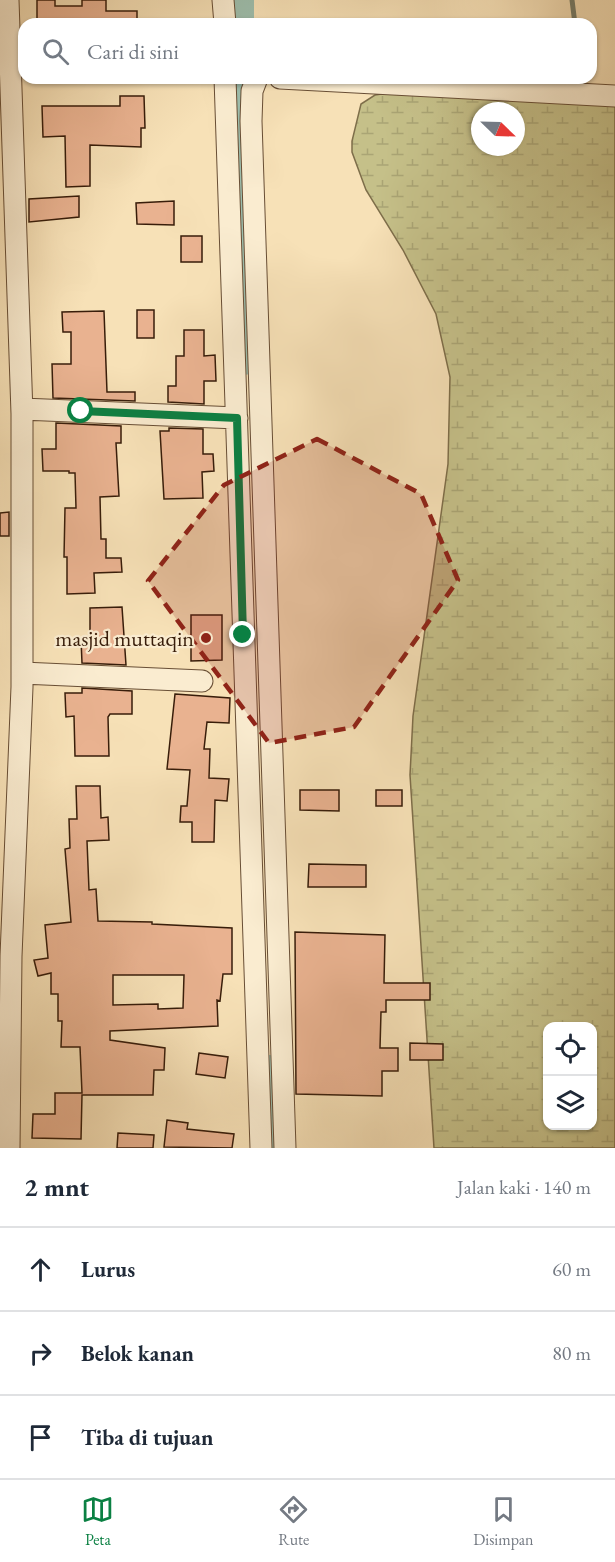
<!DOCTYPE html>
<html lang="id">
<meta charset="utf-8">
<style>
:root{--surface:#fff;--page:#f6f6f7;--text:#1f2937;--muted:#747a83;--line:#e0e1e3;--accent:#0b8043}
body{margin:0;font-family:"EB Garamond",serif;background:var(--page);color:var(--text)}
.controls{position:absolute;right:18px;bottom:18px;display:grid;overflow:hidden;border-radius:12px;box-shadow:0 2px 4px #0004}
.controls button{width:54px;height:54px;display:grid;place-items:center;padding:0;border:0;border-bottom:2px solid var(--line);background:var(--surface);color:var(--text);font:30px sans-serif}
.compass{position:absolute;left:471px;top:102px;width:54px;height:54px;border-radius:50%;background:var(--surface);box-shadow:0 2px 4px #0004;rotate:113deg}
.stop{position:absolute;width:18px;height:18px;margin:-14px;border:4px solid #0b8043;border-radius:50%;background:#fff}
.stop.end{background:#0b8043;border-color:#fff;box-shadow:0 2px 6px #0008}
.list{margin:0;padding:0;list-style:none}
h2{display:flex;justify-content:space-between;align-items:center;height:78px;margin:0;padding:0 24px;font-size:26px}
h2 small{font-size:20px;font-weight:400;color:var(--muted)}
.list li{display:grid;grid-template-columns:39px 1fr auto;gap:18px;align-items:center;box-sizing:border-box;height:84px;padding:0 24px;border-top:2px solid var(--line)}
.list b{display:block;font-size:22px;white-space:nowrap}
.list em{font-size:20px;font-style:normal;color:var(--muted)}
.icon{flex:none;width:33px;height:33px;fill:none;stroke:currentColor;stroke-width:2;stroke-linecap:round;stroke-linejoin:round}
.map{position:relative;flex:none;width:615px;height:1148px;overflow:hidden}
.search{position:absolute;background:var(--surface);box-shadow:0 2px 4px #0004;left:18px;right:18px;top:18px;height:66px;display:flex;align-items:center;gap:15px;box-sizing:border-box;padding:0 21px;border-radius:18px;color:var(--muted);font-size:22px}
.sheet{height:330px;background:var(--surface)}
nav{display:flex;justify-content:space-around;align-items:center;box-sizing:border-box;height:84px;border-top:2px solid var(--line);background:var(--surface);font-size:16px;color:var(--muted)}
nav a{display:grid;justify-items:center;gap:3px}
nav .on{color:var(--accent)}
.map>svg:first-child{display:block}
.wetland{fill:url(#wetland-marsh);stroke:#7e6e4a;stroke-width:1.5;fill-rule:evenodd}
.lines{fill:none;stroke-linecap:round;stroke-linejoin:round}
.stream{stroke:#757e6c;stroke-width:5}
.river{stroke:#9dbead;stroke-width:32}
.building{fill:#e9b290;stroke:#381d0a;stroke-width:1.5;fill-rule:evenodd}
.minor-casing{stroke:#684e35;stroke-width:23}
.minor{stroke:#faecd0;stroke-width:21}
.route{stroke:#0b8043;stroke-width:8}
.marked{fill:#8f2418;fill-opacity:0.2;stroke:#8f2418;stroke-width:4.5;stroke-dasharray:12 8;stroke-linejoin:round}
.poi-dot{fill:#8f2418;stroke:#faecd0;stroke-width:2}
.labels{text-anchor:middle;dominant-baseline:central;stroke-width:4.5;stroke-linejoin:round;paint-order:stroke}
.poi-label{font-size:22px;fill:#381d0a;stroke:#faecd0;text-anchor:end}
</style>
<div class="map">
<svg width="615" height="1148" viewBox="0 0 615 1148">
<defs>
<pattern id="wetland-marsh" width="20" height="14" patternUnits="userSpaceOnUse" patternTransform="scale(1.5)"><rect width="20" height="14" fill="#c5c089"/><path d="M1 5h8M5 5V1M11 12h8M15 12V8" fill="none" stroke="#aaa575"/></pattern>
</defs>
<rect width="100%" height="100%" fill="#f7e1b7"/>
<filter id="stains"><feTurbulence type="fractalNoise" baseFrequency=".00333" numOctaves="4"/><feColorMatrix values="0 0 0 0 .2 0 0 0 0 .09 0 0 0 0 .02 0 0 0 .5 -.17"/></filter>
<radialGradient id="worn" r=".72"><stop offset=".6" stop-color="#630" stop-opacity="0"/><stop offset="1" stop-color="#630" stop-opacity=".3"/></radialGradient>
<path class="wetland" d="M 388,93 L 615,106 L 615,1148 L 434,1148 L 410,775 L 413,716 L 448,464 L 450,377 L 436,314 L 403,250 L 366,190 L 352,152 L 352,141 L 361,104 L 375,95 ZM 480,111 L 516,111 L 516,147 L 480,147 ZM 548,1026 L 592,1026 L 592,1126 L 548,1126 Z"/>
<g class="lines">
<path class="stream" d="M 572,0 L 575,24"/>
<path class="river" d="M 238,0 L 238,24
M 239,78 L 244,359
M 269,1071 L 272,1148"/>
</g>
<path class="building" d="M 37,0 L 55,0 L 55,6 L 82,6 L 82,0 L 106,0 L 106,11 L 137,11 L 137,24 L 37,24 Z
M 120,96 L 144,96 L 145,128 L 141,128 L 141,147 L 90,145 L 90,186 L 66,187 L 65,136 L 43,137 L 42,106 L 120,106 Z
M 79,196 L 79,217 L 29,222 L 29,199 Z
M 174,201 L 174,225 L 137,224 L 136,203 Z
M 181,236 L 202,236 L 202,262 L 181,262 Z
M 137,310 L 154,310 L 154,338 L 137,338 Z
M 104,311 L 107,392 L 135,392 L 135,401 L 53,398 L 52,364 L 71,364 L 71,332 L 63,332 L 62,312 Z
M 184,330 L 204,330 L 204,356 L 215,355 L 216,381 L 204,381 L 204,404 L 168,402 L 168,386 L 176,386 L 176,356 L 184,356 Z
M 56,423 L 121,426 L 121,443 L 116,443 L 119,496 L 100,497 L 101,539 L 106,539 L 106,558 L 121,558 L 122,572 L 94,573 L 95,593 L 67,594 L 67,557 L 64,557 L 65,508 L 76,508 L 75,473 L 69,473 L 69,471 L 43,471 L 42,449 L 56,449 Z
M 169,428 L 203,429 L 203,454 L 213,454 L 214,471 L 202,472 L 203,498 L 164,499 L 160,431 L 169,431 Z
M 9,512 L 9,536 L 0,536 L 0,513 Z
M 122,607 L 126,665 L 82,663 L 81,639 L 90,639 L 90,608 Z
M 191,615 L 222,615 L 222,660 L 191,661 Z
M 82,688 L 132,691 L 132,714 L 110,714 L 108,717 L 109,756 L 75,756 L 74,716 L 66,717 L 65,693 L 82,693 Z
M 175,694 L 230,698 L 229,723 L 207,722 L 204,749 L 210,749 L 209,778 L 229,779 L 227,801 L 215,800 L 214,842 L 192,842 L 192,822 L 180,822 L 181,806 L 187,806 L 190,770 L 167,769 Z
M 76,786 L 100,786 L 101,818 L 108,817 L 109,840 L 87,841 L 89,890 L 96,889 L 98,921 L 152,922 L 152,924 L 232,928 L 232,974 L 223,974 L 220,1001 L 217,1000 L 218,1026 L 110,1031 L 110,1040 L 165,1048 L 164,1070 L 154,1070 L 153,1095 L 82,1095 L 81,1139 L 32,1138 L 33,1114 L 55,1114 L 55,1093 L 82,1093 L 80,1047 L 61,1047 L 62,1021 L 58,1021 L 58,994 L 51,994 L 51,973 L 38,976 L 34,960 L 48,958 L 45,925 L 71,922 L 65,849 L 70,848 L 69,819 L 77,819 ZM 113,975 L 184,975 L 183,1008 L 158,1009 L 158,1004 L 113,1005 Z
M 300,790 L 339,790 L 339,811 L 300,810 Z
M 376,790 L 402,790 L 402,806 L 376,806 Z
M 309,864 L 366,865 L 366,887 L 308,887 Z
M 295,932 L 385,935 L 384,983 L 430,983 L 430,1000 L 386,1000 L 386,1012 L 381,1012 L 380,1048 L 398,1048 L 398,1071 L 382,1071 L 382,1096 L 296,1094 Z
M 410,1043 L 443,1044 L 443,1060 L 410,1060 Z
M 199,1053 L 228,1057 L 225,1078 L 196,1074 Z
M 167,1120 L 188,1123 L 187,1129 L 234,1134 L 232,1148 L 164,1147 Z
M 118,1133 L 154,1135 L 153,1148 L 117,1148 Z"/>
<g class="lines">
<g class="minor-casing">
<path id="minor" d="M 8,0 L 22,414 L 22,687 L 11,956 L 9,1148
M 223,0 L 225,24
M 225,78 L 261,1148
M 257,78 L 252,91 L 251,121 L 285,1148
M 280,78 L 615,96
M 22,409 L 237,418
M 22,673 L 202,681"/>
</g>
<use href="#minor" class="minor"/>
</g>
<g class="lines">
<path class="route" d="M 81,411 L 237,418 L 243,635"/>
</g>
<path class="marked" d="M 317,439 L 421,494 L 458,580 L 354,727 L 269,743 L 148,581 L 224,485 Z"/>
<circle class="poi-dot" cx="206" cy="638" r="6"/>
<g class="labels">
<g class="poi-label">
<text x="194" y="638">masjid muttaqin</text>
</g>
</g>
<rect width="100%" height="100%" filter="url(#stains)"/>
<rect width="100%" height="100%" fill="url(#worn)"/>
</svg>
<div class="controls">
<button><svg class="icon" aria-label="locate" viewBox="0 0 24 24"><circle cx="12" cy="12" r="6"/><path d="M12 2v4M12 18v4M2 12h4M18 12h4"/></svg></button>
<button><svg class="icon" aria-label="layers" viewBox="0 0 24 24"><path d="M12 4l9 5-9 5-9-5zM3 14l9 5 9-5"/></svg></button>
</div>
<svg class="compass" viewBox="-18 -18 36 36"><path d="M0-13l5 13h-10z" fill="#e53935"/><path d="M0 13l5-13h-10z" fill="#747a83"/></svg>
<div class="stop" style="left:81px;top:411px"></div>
<div class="stop end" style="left:243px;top:635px"></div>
<div class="search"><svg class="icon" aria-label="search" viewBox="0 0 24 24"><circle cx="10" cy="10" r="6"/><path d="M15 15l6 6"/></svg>Cari di sini</div>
</div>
<section class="sheet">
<h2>2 mnt<small>Jalan kaki · 140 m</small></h2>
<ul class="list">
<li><svg class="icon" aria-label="ahead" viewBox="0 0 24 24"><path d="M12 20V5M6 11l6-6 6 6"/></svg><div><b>Lurus</b></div><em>60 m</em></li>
<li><svg class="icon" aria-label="right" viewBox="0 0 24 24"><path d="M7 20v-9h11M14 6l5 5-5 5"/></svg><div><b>Belok kanan</b></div><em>80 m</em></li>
<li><svg class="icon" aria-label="arrive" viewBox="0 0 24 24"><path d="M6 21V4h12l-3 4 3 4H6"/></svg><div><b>Tiba di tujuan</b></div></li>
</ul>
</section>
<nav>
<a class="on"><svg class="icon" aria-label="map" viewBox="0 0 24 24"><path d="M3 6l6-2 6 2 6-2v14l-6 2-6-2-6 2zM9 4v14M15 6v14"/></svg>Peta</a>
<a><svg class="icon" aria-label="directions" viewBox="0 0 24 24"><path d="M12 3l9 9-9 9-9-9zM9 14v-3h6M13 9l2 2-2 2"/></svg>Rute</a>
<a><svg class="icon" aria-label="saved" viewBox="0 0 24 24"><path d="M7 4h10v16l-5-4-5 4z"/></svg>Disimpan</a>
</nav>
